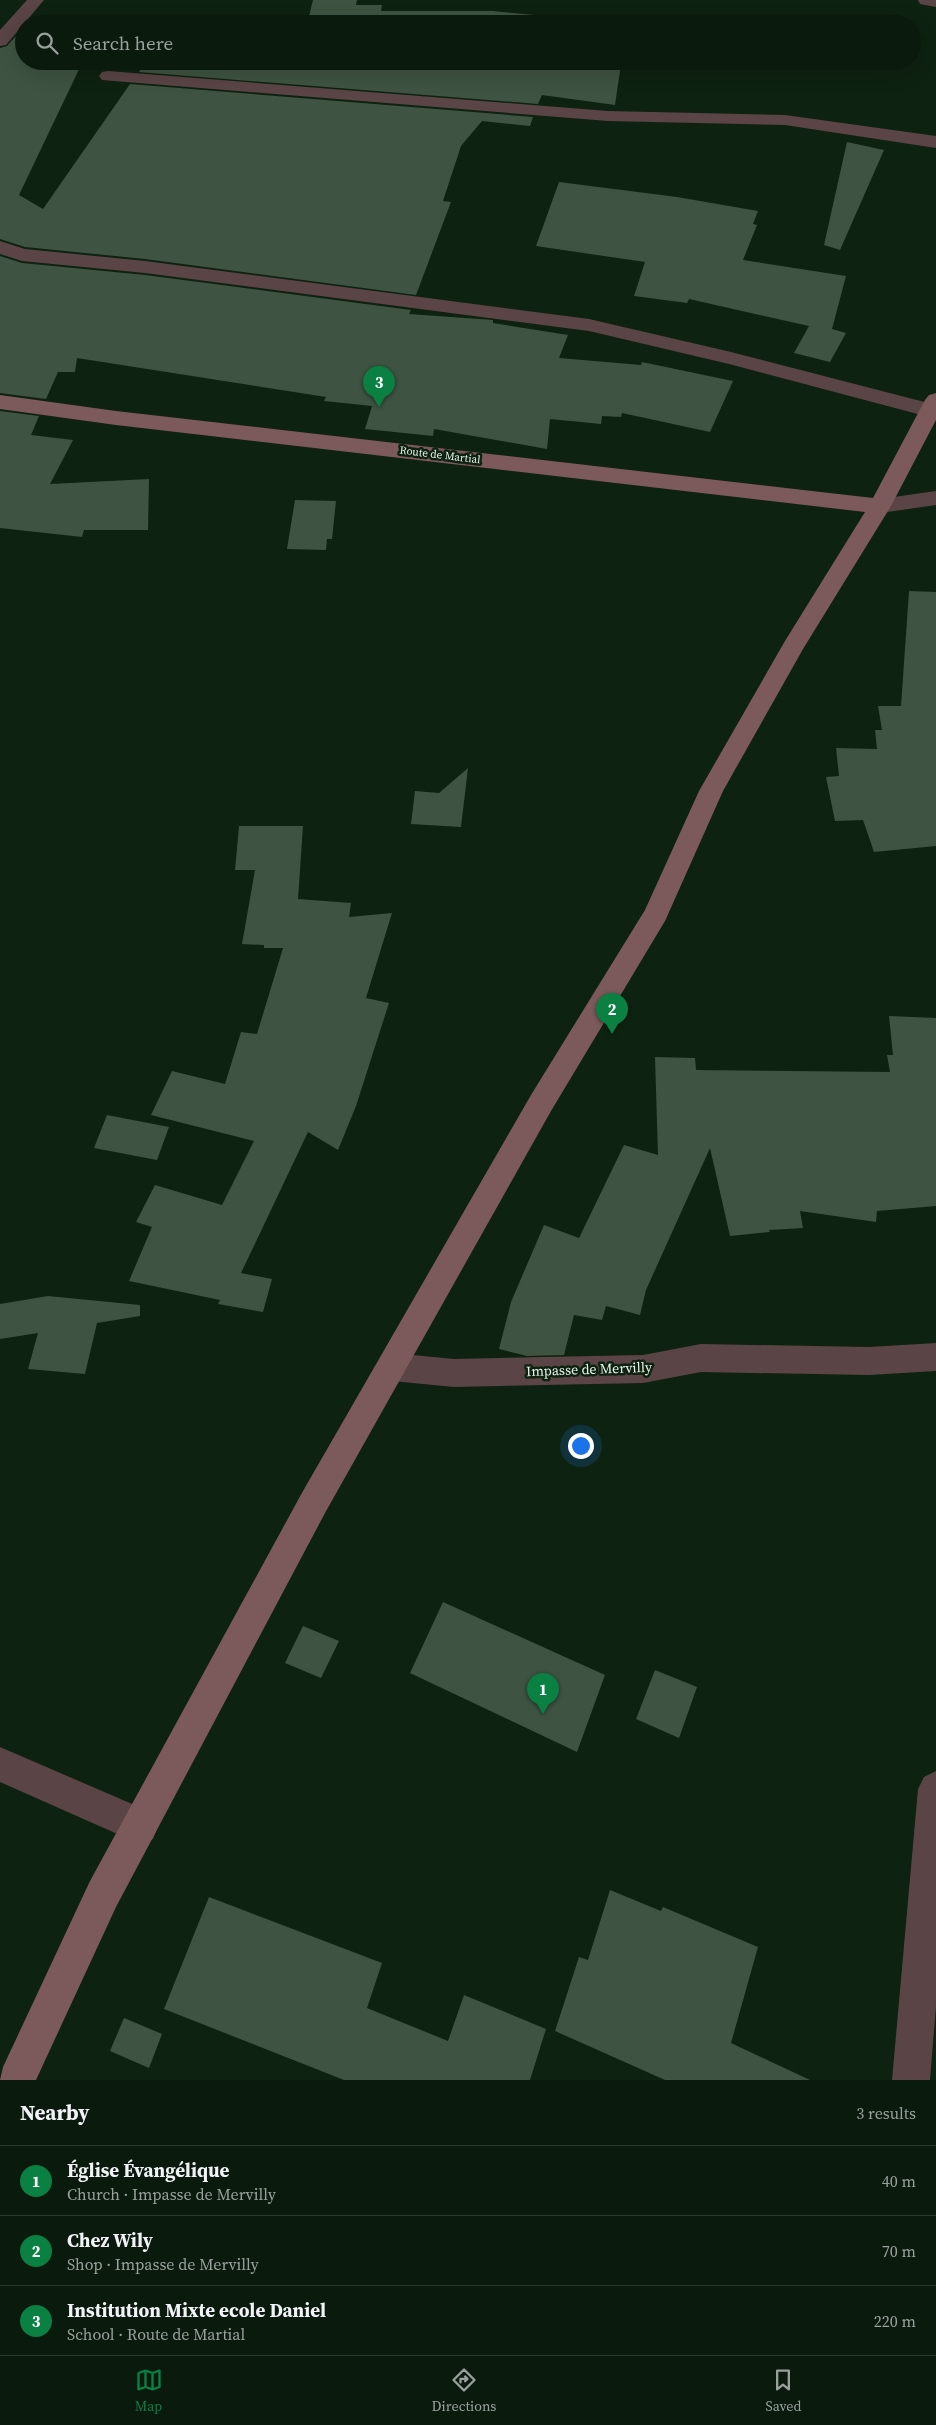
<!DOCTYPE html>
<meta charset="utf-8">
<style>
:root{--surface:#0a1a0d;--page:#132316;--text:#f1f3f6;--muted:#99a19d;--line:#2a382e;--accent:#0b8043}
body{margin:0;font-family:"Source Serif 4",serif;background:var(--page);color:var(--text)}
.you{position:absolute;left:580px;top:1445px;width:18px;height:18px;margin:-12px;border:4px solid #fff;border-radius:50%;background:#1a73e8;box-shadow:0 0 0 8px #1a73e833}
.badge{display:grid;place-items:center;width:32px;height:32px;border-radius:50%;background:var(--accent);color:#fff;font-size:16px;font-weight:700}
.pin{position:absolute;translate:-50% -41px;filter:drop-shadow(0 1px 2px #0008)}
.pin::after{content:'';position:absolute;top:26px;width:18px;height:15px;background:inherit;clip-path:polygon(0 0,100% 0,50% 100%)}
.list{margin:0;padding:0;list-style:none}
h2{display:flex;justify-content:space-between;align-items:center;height:65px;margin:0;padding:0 20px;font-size:21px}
h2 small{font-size:16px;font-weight:400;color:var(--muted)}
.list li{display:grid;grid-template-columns:32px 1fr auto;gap:15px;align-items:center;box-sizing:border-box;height:70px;padding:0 20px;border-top:1px solid var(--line)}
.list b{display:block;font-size:19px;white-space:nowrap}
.list p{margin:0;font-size:16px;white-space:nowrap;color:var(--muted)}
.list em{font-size:16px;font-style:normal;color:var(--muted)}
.icon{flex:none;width:28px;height:28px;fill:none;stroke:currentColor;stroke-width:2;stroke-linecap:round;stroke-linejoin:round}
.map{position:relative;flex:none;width:936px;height:2080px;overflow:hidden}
.search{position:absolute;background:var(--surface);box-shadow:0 5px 20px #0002;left:15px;right:15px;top:15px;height:55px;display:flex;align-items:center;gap:12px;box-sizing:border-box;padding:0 18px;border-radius:28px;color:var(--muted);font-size:19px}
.sheet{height:275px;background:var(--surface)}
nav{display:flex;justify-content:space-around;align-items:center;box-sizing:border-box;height:70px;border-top:1px solid var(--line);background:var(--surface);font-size:14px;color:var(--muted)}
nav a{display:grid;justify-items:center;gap:2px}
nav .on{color:var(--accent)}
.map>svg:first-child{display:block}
.building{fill:#3e5341}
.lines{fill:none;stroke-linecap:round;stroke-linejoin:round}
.street{fill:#5a4445;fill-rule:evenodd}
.secondary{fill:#7c5a5b;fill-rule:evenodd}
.labels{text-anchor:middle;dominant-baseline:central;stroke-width:5;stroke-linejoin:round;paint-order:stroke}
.far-street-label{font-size:11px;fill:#e9f5ea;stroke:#0e2211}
.street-label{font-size:14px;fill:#e9f5ea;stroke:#0e2211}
</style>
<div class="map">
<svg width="936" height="2080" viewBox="0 0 936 2080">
<rect width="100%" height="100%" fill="#0e2211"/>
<path class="building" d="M 313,0 L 357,0 L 356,5 L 382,5 L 381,11 L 493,11 L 554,17 L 553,24 L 307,24 Z
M 30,19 L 77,24 L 26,24 Z
M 24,27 L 24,61 L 83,61 L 19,195 L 43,209 L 130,84 L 533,117 L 530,126 L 482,121 L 461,146 L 443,201 L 451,202 L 416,295 L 145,259 L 25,247 L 0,239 L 0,48 L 7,46 Z
M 146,61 L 602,61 L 621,64 L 615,105 L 542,95 L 538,104 L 139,72 Z
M 847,142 L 884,150 L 840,250 L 824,245 Z
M 559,182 L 677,197 L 758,211 L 753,224 L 757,225 L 743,260 L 846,276 L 832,329 L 846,333 L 830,362 L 794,353 L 809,326 L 689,299 L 687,303 L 634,296 L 645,262 L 536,246 Z
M 0,256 L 22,263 L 145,275 L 411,310 L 409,314 L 493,320 L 493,323 L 568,335 L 559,358 L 641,365 L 642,362 L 733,381 L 710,432 L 622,413 L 621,417 L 602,416 L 601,424 L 550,419 L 547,449 L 434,429 L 433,436 L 365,429 L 372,406 L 324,401 L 326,397 L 77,358 L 75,372 L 58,372 L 46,399 L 0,393 Z
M 0,411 L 39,416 L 31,435 L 73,440 L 50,484 L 149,479 L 148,530 L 84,530 L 82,537 L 0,528 Z
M 295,500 L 336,501 L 332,539 L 327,539 L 326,550 L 287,549 Z
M 909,591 L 936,592 L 936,846 L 874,852 L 863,820 L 835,821 L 826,777 L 839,776 L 836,748 L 877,749 L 875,730 L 882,730 L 878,706 L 901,706 Z
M 468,768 L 461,827 L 411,824 L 415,791 L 439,793 Z
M 239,826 L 303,826 L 298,899 L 351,903 L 349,917 L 392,913 L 366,998 L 389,1003 L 356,1106 L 338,1150 L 308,1132 L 241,1273 L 272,1279 L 263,1312 L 218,1304 L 220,1300 L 129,1281 L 152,1227 L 136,1222 L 155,1185 L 222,1205 L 254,1141 L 151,1115 L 172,1071 L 225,1084 L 241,1032 L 257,1034 L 283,948 L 264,948 L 264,945 L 242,944 L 255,870 L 235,870 Z
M 889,1016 L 936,1018 L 936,1206 L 877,1211 L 876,1222 L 800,1211 L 803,1228 L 769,1230 L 770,1232 L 730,1236 L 710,1148 L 646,1290 L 640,1315 L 606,1306 L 602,1320 L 574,1315 L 564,1355 L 527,1356 L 499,1349 L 511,1302 L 544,1225 L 579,1238 L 624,1145 L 658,1155 L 655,1057 L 695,1058 L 696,1070 L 890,1072 L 887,1055 L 893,1055 Z
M 107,1115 L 169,1127 L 157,1160 L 94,1148 Z
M 48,1296 L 140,1305 L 140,1316 L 97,1323 L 85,1374 L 28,1369 L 38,1333 L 0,1339 L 0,1304 Z
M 443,1602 L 605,1675 L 577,1752 L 410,1673 Z
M 303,1626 L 339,1641 L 321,1678 L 285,1663 Z
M 655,1670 L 697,1687 L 679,1738 L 636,1719 Z
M 610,1890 L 661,1911 L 663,1907 L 758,1947 L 731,2043 L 810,2080 L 665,2080 L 555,2031 L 579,1957 L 588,1960 Z
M 209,1897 L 382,1963 L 367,2008 L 448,2041 L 464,1995 L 546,2029 L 530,2080 L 344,2080 L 164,2009 Z
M 124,2018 L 162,2034 L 149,2068 L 110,2051 Z"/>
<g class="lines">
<path class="street" d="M 27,0 L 44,0 L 6,45 L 0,46 L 0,30 Z
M 918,0 L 936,0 L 936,7 L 920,4 Z
M 108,71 L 608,111 L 785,115 L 936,136 L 936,148 L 785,125 L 608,121 L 102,80 L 99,76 L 102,72 Z
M 0,241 L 25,249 L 145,261 L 589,319 L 731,352 L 936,405 L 936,415 L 929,417 L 729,364 L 589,331 L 145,273 L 22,261 L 0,254 Z
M 936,491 L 936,505 L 880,513 L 872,511 L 869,506 L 872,501 L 880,499 Z
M 936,1343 L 936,1371 L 869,1375 L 701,1372 L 643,1383 L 454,1387 L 392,1381 L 381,1377 L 377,1367 L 381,1357 L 392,1353 L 454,1359 L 643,1355 L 701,1344 L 869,1347 Z
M 0,1747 L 153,1813 L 158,1826 L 153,1839 L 140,1844 L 0,1782 Z
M 936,1771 L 936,2006 L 930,2080 L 892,2080 L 918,1789 L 924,1777 Z"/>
<path class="secondary" d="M 936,393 L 936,420 L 891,506 L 803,649 L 723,791 L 665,921 L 551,1111 L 325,1513 L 116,1907 L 36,2080 L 0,2080 L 3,2067 L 90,1881 L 303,1491 L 531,1095 L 645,910 L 699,791 L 785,641 L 865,512 L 116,425 L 0,409 L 0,395 L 116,411 L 873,498 L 925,400 L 929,395 Z"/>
</g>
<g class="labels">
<g class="far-street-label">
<text transform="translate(440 455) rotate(7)">Route de Martial</text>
</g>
<g class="street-label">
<text transform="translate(589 1369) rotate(-2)">Impasse de Mervilly</text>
</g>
</g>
</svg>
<div class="you"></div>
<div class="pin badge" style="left:543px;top:1714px">1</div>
<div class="pin badge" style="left:612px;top:1034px">2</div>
<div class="pin badge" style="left:379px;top:407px">3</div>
<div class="search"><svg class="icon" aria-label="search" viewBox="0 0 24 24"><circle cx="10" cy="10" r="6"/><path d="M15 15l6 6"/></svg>Search here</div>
</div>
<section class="sheet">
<h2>Nearby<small>3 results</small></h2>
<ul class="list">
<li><span class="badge">1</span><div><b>Église Évangélique</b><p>Church · Impasse de Mervilly</p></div><em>40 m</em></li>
<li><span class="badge">2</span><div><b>Chez Wily</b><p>Shop · Impasse de Mervilly</p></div><em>70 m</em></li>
<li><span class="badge">3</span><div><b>Institution Mixte ecole Daniel</b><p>School · Route de Martial</p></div><em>220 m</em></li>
</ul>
</section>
<nav>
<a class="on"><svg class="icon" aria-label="map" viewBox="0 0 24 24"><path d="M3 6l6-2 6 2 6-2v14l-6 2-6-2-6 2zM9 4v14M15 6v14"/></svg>Map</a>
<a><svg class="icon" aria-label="directions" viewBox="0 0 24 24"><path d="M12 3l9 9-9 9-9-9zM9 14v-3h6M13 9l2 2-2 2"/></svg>Directions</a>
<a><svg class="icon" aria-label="saved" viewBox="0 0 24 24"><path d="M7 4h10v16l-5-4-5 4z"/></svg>Saved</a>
</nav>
